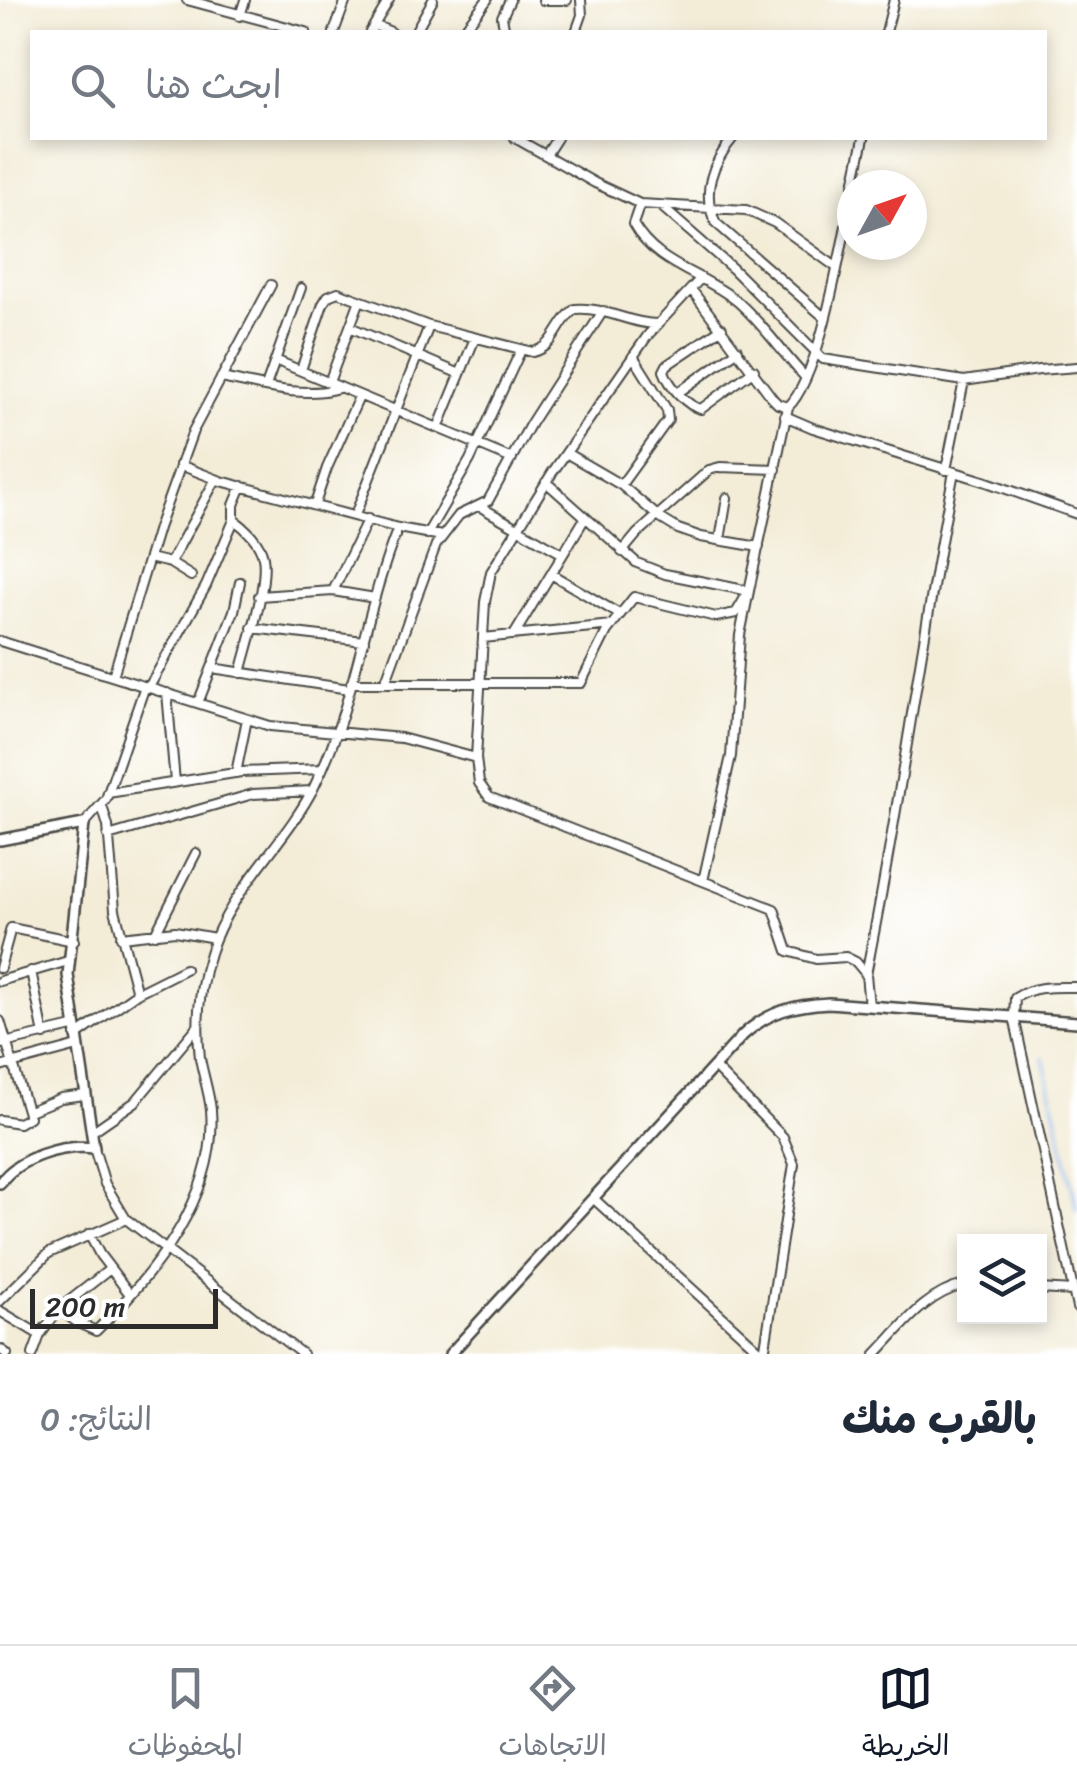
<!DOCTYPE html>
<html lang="ar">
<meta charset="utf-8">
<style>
:root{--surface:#fff;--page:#f2f2f3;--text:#1f2937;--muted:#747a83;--line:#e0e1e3;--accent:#111827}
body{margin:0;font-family:Sriracha,"Playpen Sans Arabic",sans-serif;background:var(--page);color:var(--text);direction:rtl}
.controls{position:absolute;right:30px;bottom:30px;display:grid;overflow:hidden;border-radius:0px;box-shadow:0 5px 15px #0003}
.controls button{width:90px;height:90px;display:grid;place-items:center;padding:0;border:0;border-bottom:2px solid var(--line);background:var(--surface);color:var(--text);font:50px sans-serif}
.compass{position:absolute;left:837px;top:170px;width:90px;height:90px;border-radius:50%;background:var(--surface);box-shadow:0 5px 15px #0003;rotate:50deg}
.scale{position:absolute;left:30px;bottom:25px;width:188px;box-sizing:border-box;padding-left:10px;border:5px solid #2b2b2b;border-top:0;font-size:28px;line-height:35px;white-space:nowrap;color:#2b2b2b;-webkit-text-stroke:8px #fff;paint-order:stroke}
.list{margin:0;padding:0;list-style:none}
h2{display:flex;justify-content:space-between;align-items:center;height:130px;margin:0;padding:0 40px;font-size:42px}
h2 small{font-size:32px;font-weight:400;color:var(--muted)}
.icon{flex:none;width:55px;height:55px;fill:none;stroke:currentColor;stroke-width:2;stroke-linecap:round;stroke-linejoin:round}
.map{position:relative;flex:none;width:1077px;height:1354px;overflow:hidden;direction:ltr}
.search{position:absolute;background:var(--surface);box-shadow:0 5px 15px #0003;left:30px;right:30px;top:30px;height:110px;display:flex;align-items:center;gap:25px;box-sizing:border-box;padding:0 35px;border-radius:0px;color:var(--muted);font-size:38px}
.sheet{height:290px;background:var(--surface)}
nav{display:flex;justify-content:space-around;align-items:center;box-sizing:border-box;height:140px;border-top:2px solid var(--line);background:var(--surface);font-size:28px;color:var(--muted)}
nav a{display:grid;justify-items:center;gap:5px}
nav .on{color:var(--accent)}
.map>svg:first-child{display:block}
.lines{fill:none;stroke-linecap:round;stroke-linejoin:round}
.stream{stroke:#88b8f4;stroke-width:2.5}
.minor-casing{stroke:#494845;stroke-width:12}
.tertiary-casing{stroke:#494845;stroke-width:14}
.minor{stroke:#fff;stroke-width:8}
.tertiary{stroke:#fff;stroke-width:9}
</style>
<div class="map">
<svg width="1077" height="1354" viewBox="0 0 1077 1354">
<rect width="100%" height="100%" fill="#fff"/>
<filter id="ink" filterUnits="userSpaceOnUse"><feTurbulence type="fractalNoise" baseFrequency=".01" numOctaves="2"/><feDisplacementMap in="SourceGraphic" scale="20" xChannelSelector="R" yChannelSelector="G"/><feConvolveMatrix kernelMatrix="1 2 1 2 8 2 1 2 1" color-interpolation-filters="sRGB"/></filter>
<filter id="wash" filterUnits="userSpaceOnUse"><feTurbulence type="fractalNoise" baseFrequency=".0048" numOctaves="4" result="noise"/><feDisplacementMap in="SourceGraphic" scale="40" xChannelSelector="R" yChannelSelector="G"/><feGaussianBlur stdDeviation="2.25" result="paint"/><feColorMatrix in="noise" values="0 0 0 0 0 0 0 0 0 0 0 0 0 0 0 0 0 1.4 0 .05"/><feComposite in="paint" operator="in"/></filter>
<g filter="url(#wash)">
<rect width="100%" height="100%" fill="#f3ecd7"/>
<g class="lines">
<path class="stream" d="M 1043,1057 L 1077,1209"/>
</g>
</g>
<g filter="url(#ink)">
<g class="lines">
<g class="minor-casing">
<path id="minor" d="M 187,0 L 306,32
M 543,0 L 567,0
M 240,16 L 245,0
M 374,25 L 391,32
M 334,32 L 346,0
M 370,32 L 389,0
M 415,32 L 433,0
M 462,32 L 487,0
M 501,32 L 504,27 L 502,17 L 510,0
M 576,32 L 582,15 L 581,0
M 886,32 L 894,0
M 515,138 L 595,183 L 640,204 L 746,210 L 775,223 L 836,267
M 733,138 C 713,162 700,193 716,223 L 824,317
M 546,155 L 557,138
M 854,185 L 864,138
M 640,204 L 633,224 C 656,266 704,273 738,302 C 763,324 783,354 806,378
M 662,207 L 733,269 L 823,359 L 964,381 L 1039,370 L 1077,367
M 701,278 L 648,335 L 552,473 L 491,572 L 485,602 L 476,758 L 479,783 L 489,797 L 774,909 L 788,951 L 816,959 L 846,957 L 856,962 L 866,974 L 869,1006
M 691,289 L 773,399 L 778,404 L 788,407 C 821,375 841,245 852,197
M 350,327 L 460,374
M 722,328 L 667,365 L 664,371 C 669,385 686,406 701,409 L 754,370
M 275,360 L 512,459
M 301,370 L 323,304 L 328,296 L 338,292 L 429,326 L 533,352 C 556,347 557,322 575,309 C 604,306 628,324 657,324
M 221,378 C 259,385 301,399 339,388
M 329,382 L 360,300
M 266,386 L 301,288
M 679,392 L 738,350
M 785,416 L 813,428 L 984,481 L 1077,514
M 438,428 L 475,338
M 566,453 L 621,485 L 660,518 L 678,529 L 701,537 L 759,547
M 180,465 L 221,481 L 398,528 L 442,536
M 946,470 L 964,381
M 546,482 L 637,563 L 665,574 L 749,591 L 740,635 L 731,756 L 703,881
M 621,485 L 668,420 L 667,410 L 633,356
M 315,504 L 327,468 L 359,397
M 479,506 L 563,554
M 355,515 L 429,326
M 234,520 C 246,528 260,542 263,557 C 268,584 248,645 241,673
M 427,534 L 470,460 L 521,350
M 720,540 L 727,498
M 622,552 L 637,534 L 709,470 L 720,467 L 776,469
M 149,558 L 170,563 L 191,576
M 170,563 L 216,479
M 551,574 L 619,614
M 333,591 L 368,519
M 259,596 L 333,591 L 375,598
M 252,628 L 364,641
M 514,635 L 585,518
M 483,638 L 612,625
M 0,641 L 270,726 L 401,738 L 476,758
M 212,668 L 349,689
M 113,676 L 158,528 L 193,431 L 271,285
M 351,683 L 581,683 L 607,631 L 634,597 L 716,617 L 736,613 L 749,591 L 788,407
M 385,683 L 436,545 L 459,515 L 488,501 L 531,423 L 603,311
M 149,687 L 206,586 L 234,520 L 234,505 L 242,486
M 167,693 L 175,782
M 198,703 L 234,611 L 240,582
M 236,773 L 247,719
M 108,793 L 241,772 L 322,769
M 102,806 L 108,826 L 115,910 L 137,993
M 84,824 L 106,799 L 145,686
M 108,836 L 253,794 L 312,791
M 155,934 L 196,853
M 121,937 L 175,931 L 215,938
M 0,968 L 11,928 L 74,941
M 31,971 L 44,1035
M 866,974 C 900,808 921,639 954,472
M 0,981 L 68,961
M 1077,987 C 1054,987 1035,985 1015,998 L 1014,1017 L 1077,1308
M 0,1021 L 29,1117 L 19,1123 L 0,1120
M 76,1036 L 137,993 L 185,969
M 0,1044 L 73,1027
M 0,1067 L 78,1046
M 714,1067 L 783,1137 L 794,1164 L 764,1354
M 29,1111 L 61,1098 L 85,1095
M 93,1131 L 135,1102 L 198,1026
M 94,1148 L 105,1184 L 126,1219 L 302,1354
M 593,1198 L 763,1354
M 89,1234 L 100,1255 L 129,1293
M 1040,1289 L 1073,1291
M 0,1301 L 49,1253 L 126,1219
M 59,1309 L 110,1269
M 0,1311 L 40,1335 L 59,1309 L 78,1323 L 96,1331 C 154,1274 218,1196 211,1110 C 209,1092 203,1075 200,1058 C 196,1023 199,987 210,953 C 229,891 285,844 314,787 C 355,705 364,612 398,528
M 0,1349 L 7,1354
M 33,1354 L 40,1335
M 876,1354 C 903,1326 925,1294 964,1285"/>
</g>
<g class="tertiary-casing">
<path id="tertiary" d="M 0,840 L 84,824 L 68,975 L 94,1148 C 63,1144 19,1157 0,1183
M 450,1354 L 743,1035 C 769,1011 794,1005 829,1003 L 1077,1022"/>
</g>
<use href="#minor" class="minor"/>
<use href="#tertiary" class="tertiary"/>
</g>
</g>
</svg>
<div class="controls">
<button><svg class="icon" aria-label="layers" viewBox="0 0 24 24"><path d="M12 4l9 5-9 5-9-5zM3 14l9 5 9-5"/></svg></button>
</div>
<svg class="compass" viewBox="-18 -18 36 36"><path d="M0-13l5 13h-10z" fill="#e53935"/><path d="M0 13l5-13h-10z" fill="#747a83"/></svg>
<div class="scale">200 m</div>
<div class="search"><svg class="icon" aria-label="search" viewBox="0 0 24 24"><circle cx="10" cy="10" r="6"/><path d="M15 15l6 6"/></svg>ابحث هنا</div>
</div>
<section class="sheet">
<h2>بالقرب منك<small>النتائج: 0</small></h2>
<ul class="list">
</ul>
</section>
<nav>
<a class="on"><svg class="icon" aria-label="map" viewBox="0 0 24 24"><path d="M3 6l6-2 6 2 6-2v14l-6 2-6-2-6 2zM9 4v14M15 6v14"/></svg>الخريطة</a>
<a><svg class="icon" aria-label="directions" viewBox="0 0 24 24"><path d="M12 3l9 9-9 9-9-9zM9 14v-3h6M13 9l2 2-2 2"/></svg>الاتجاهات</a>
<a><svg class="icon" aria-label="saved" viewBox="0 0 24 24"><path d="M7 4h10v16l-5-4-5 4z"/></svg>المحفوظات</a>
</nav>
